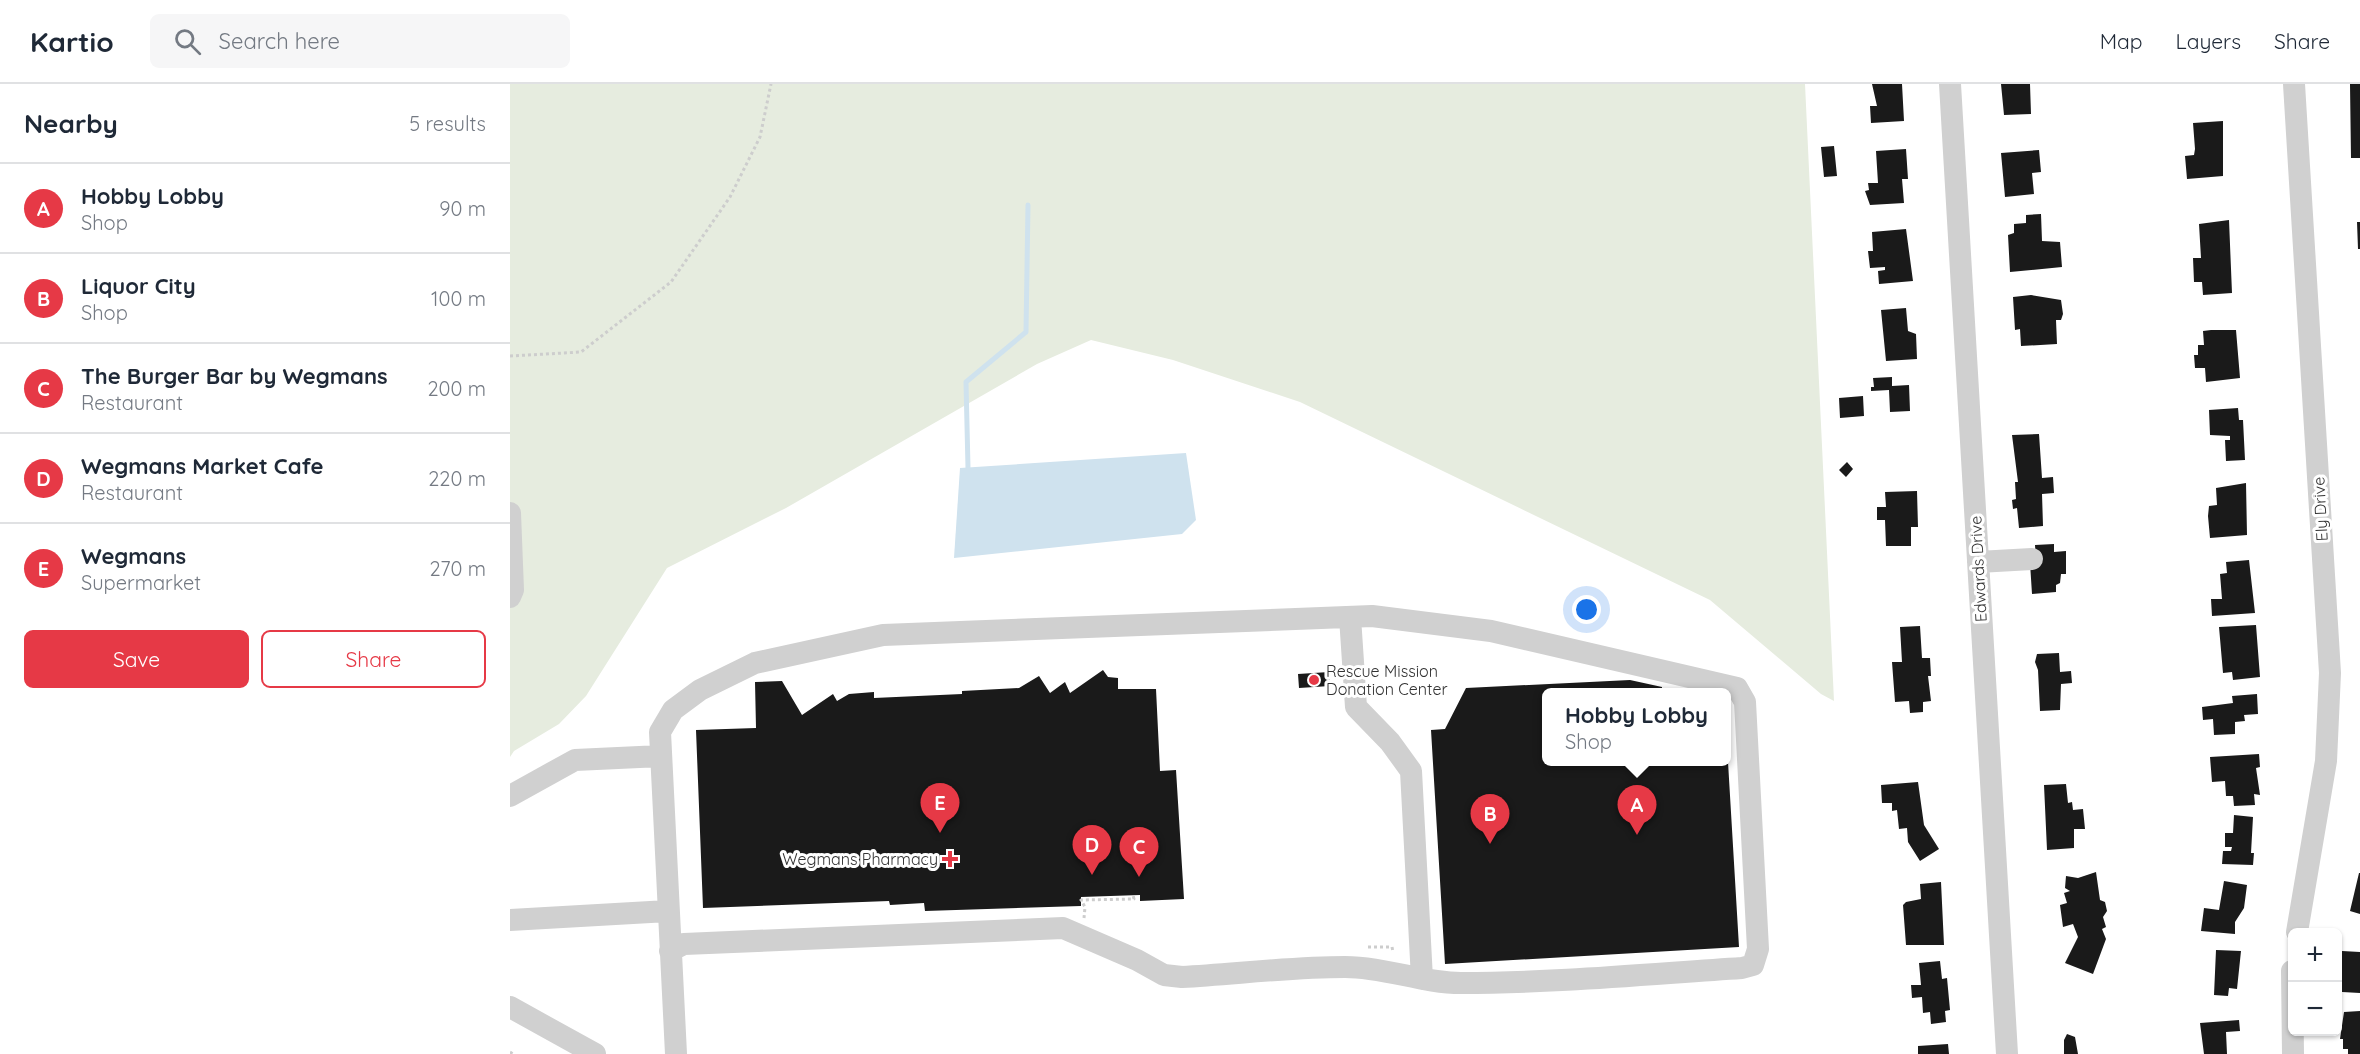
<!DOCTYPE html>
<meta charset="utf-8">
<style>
:root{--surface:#fff;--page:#f6f6f7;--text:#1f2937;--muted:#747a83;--line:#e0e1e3;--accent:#e63946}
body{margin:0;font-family:Quicksand,sans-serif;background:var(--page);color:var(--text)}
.controls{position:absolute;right:18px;bottom:18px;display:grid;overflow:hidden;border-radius:9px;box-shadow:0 2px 4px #0004}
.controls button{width:54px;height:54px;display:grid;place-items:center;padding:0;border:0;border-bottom:2px solid var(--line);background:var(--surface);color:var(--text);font:30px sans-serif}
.you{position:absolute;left:1077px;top:526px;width:21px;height:21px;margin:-15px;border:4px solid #fff;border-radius:50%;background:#1a73e8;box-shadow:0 0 0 9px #1a73e833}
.badge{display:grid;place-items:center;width:39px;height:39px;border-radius:50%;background:var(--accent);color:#fff;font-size:20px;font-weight:700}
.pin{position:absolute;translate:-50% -50px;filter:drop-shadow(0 2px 3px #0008)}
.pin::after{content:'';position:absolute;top:32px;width:21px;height:18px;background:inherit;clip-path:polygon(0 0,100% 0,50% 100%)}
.popup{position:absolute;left:1032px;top:604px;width:189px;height:78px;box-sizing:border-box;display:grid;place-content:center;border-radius:9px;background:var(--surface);filter:drop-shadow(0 2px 4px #0005);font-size:20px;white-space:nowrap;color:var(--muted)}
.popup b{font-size:22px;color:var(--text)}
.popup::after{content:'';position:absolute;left:50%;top:100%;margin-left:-12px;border:12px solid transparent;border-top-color:var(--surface)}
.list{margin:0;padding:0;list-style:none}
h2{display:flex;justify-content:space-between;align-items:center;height:78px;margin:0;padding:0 24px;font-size:26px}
h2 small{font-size:20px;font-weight:400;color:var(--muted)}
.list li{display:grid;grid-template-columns:39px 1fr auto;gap:18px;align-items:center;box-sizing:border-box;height:90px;padding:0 24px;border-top:2px solid var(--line)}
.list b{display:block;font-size:22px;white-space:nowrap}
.list p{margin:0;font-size:20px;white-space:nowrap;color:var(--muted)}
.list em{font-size:20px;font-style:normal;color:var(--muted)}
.actions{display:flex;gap:12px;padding:18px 24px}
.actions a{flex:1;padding:14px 0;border:2px solid var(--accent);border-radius:9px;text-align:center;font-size:21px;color:var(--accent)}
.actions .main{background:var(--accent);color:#fff}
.icon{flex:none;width:33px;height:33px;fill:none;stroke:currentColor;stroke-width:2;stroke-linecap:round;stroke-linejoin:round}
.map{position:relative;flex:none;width:1850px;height:970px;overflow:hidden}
header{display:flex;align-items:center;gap:36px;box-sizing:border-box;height:84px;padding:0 30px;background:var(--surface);border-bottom:2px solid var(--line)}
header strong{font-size:28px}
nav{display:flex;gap:33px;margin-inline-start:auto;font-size:21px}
.search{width:420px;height:54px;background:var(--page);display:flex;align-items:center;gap:15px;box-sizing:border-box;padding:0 21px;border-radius:9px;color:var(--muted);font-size:22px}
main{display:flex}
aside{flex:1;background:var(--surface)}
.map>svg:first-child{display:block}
.green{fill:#e6ecdf}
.water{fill:#cfe2ee}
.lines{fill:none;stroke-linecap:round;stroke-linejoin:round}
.stream{stroke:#cfe2ee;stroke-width:5}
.building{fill:#1a1a1a}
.path{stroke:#cdcdcd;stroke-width:3;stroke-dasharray:3 3;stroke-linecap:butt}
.minor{stroke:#d0d0d0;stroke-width:22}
.poi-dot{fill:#e63946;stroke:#fff;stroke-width:2}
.labels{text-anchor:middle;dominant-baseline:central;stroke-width:6;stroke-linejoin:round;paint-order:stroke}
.street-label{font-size:16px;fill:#333;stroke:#fff}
.poi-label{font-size:16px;fill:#333;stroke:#fff;text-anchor:start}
</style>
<header>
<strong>Kartio</strong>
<div class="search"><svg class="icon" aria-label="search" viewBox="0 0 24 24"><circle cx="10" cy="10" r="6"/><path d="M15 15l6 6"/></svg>Search here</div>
<nav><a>Map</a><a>Layers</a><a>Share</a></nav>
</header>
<main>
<aside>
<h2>Nearby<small>5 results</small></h2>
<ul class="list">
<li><span class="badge">A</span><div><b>Hobby Lobby</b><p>Shop</p></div><em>90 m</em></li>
<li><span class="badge">B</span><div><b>Liquor City</b><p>Shop</p></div><em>100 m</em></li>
<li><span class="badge">C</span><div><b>The Burger Bar by Wegmans</b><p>Restaurant</p></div><em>200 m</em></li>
<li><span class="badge">D</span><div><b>Wegmans Market Cafe</b><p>Restaurant</p></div><em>220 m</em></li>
<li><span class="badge">E</span><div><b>Wegmans</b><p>Supermarket</p></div><em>270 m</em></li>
</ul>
<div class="actions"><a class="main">Save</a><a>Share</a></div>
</aside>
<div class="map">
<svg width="1850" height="970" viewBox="0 0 1850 970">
<rect width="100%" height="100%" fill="#fff"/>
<path class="green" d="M 0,0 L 1295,0 L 1324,617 L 1311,610 L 1200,516 L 790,318 L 663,276 L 581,256 L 527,280 L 276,424 L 157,484 L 76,612 L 49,640 L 4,667 L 0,673 Z"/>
<path class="water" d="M 676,369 L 686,436 L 672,450 L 444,474 L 450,384 Z"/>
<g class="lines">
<path class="stream" d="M 458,384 L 456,298 L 516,248 L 518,121"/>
</g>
<path class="building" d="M 1362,0 L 1392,0 L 1394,37 L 1361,39 L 1360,22 L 1367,22 Z
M 1491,0 L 1520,0 L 1521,30 L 1494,31 Z
M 1840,0 L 1850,0 L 1850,74 L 1841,74 Z
M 1713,37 L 1713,92 L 1677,95 L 1675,72 L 1684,71 L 1685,65 L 1683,39 Z
M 1324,62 L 1327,92 L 1314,93 L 1311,63 Z
M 1396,65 L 1398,95 L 1392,95 L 1394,119 L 1360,121 L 1355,107 L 1359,106 L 1358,99 L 1368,99 L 1366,67 Z
M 1529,66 L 1531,88 L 1522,89 L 1524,110 L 1495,113 L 1491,69 Z
M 1531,130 L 1532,157 L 1550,158 L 1552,183 L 1500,188 L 1498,151 L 1504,149 L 1504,140 L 1516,139 L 1516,131 Z
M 1719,136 L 1722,209 L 1693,211 L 1692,198 L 1684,198 L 1683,174 L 1691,174 L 1689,140 Z
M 1847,138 L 1850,138 L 1850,165 L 1848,165 Z
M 1396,145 L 1403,197 L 1369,200 L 1368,187 L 1375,186 L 1375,183 L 1360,184 L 1358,167 L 1363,167 L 1362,148 Z
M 1521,211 L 1551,216 L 1553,230 L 1551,236 L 1546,236 L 1547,260 L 1511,262 L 1510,245 L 1505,246 L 1503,213 Z
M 1396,224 L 1398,247 L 1406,250 L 1407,275 L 1376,277 L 1371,226 Z
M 1701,246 L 1726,246 L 1730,294 L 1696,298 L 1695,284 L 1685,284 L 1684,271 L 1688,271 L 1688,261 L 1694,261 L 1693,247 Z
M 1382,293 L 1382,302 L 1399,301 L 1400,327 L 1380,328 L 1379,306 L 1361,307 L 1361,303 L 1364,303 L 1363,294 Z
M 1353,312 L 1354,332 L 1330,334 L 1329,314 Z
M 1728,324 L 1729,336 L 1733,336 L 1735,376 L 1716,377 L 1715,356 L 1720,356 L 1720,352 L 1700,351 L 1699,326 Z
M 1529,350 L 1532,394 L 1543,393 L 1544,409 L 1532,410 L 1533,442 L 1509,444 L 1507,424 L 1503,425 L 1502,416 L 1506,415 L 1505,398 L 1508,398 L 1502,351 Z
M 1337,378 L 1343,385 L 1336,393 L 1329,386 Z
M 1736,399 L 1737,451 L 1700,454 L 1698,432 L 1699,422 L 1707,421 L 1706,404 Z
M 1407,407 L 1408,443 L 1401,443 L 1401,462 L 1376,462 L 1375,436 L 1367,436 L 1367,423 L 1376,423 L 1375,408 Z
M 1544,460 L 1544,468 L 1556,467 L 1556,490 L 1551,490 L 1550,499 L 1546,501 L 1546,508 L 1522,510 L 1520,479 L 1526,477 L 1525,461 Z
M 1739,476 L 1745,529 L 1702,532 L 1701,515 L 1712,515 L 1710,490 L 1717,489 L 1716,478 Z
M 1746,541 L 1750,593 L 1723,596 L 1722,588 L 1713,589 L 1709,543 Z
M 1410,542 L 1412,574 L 1420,574 L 1421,592 L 1418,592 L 1421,617 L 1413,618 L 1413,628 L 1400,629 L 1399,617 L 1385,618 L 1382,578 L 1392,578 L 1390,543 Z
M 1549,569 L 1550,588 L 1561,587 L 1562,599 L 1551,600 L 1550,626 L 1530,627 L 1528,586 L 1525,578 L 1527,570 Z
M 593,586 L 598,593 L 608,594 L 608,605 L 646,605 L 650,687 L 666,686 L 674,815 L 630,817 L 630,811 L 571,813 L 571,822 L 415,827 L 414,819 L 380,821 L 379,817 L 193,824 L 186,646 L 246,644 L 245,598 L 272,597 L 292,631 L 323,610 L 327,617 L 339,610 L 364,608 L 364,614 L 452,610 L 452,607 L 509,604 L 529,592 L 540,609 L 555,598 L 560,609 Z
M 819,588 L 820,602 L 789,604 L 788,590 Z
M 1120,596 L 1152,603 L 1152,608 L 1037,608 L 1037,678 L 1218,678 L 1229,863 L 935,880 L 921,646 L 935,645 L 956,604 Z
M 1747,610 L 1748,630 L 1734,631 L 1735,637 L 1725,638 L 1725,650 L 1704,651 L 1703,635 L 1693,636 L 1692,623 L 1723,619 L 1722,612 Z
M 1749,670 L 1750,683 L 1746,684 L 1750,711 L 1744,710 L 1745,721 L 1724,722 L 1723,712 L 1716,712 L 1715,697 L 1702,698 L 1700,673 Z
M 1408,698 L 1414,741 L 1429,765 L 1410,777 L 1398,758 L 1397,744 L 1389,745 L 1387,726 L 1382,727 L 1382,719 L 1372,719 L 1371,701 Z
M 1556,700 L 1558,719 L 1562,718 L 1563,726 L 1573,725 L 1575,745 L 1564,745 L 1564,764 L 1537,766 L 1534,701 Z
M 1724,731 L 1743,733 L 1741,769 L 1744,769 L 1743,781 L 1712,780 L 1713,767 L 1721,767 L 1722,763 L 1715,763 L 1715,749 L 1723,749 Z
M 1586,788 L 1590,816 L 1595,818 L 1597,827 L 1593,833 L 1596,843 L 1592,845 L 1596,855 L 1583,890 L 1555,879 L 1568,853 L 1563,840 L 1553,843 L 1550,821 L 1557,819 L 1554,809 L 1560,807 L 1555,804 L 1556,792 L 1568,794 Z
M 1849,789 L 1850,789 L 1850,830 L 1840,827 Z
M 1714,797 L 1737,801 L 1734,824 L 1725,838 L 1725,850 L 1691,847 L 1694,824 L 1709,826 Z
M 1431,798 L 1434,861 L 1396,861 L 1393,821 L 1396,818 L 1411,815 L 1410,800 Z
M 1706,866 L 1731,867 L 1727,905 L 1719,904 L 1718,912 L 1704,911 Z
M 1832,867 L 1850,868 L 1850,909 L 1832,908 Z
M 1430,877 L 1432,895 L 1437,894 L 1440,926 L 1435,927 L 1436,938 L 1421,940 L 1420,928 L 1413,929 L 1412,913 L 1402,914 L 1401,901 L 1411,901 L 1409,879 Z
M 1850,927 L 1850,970 L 1838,970 L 1838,965 L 1833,965 L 1833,955 L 1830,955 L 1834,928 Z
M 1729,936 L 1730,947 L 1716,948 L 1717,970 L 1694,970 L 1690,939 Z
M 1557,950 L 1565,953 L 1568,970 L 1554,970 L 1554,956 Z
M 1438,960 L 1439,970 L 1408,970 L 1408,962 Z"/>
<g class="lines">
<path class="path" d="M 0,272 L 71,268 L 161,198 L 220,113 L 250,53 L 261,0
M 574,834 L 575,823 L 571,816 L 624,815 L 623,811
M 858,863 L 882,863 L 883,868
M 0,968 L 3,970"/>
<path class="minor" d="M 1440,0 L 1497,970
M 1784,0 L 1820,589 L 1816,677 L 1787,848
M 0,429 L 3,506 L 0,513
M 1468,478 L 1522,475
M 840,533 L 846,623 L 880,658 L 901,687 L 912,895
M 0,712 L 65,676 L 151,672
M 0,836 L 158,827
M 160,867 L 174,860 L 553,844 L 627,876 L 654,891 L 672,893 C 726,890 781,883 835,883 C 875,883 912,899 951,899 C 1045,899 1139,890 1232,884 L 1243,881 L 1248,865 L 1235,618 L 1227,604 L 981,547 L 862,532 L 373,551 L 245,579 L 190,606 L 163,626 L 150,648 L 166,970
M 1782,887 L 1783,970
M 0,923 L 85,970"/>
</g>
<g class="poi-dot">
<circle cx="804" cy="596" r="6"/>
<path d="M437 766h6v6h6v6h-6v6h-6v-6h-6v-6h6z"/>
</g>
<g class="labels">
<g class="street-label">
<text transform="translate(1810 425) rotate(-93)">Ely Drive</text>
<text transform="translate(1468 485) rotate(-93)">Edwards Drive</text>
</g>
<g class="poi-label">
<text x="816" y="587">Rescue Mission<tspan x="816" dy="18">Donation Center</tspan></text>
<text x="428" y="775" text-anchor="end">Wegmans Pharmacy</text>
</g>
</g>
</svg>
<div class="controls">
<button>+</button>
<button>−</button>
</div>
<div class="you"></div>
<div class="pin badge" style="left:1127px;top:751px">A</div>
<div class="popup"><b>Hobby Lobby</b>Shop</div>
<div class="pin badge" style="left:980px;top:760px">B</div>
<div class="pin badge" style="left:629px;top:793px">C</div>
<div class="pin badge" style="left:582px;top:791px">D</div>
<div class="pin badge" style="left:430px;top:749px">E</div>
</div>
</main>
